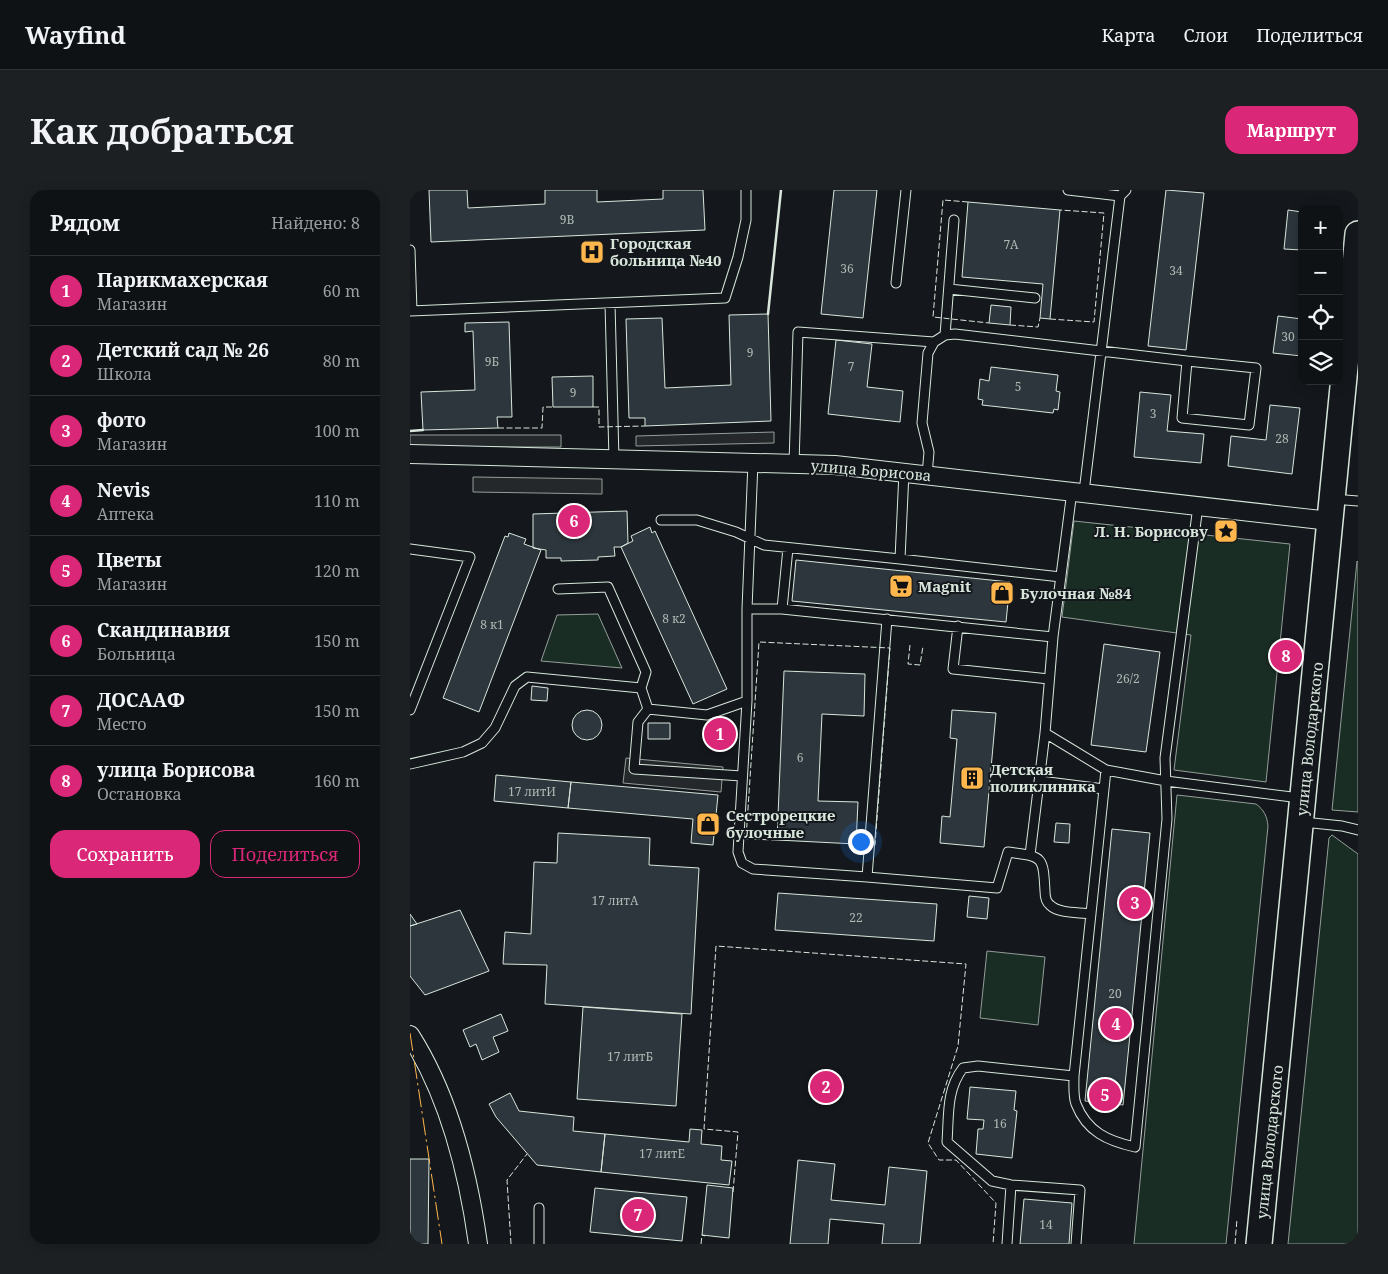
<!DOCTYPE html>
<html lang="ru">
<meta charset="utf-8">
<style>
:root{--surface:#0f1215;--page:#1d2022;--text:#f1f3f6;--muted:#9b9ea0;--line:#2f3234;--accent:#db2777}
body{margin:0;font-family:"Noto Serif",serif;background:var(--page);color:var(--text)}
.controls{position:absolute;right:15px;top:15px;display:grid;overflow:hidden;border-radius:10px;box-shadow:0 2px 12px #0003}
.controls button{width:45px;height:45px;display:grid;place-items:center;padding:0;border:0;border-bottom:1px solid var(--line);background:var(--surface);color:var(--text);font:25px sans-serif}
.you{position:absolute;left:450px;top:651px;width:18px;height:18px;margin:-12px;border:4px solid #fff;border-radius:50%;background:#1a73e8;box-shadow:0 0 0 8px #1a73e833}
.badge{display:grid;place-items:center;width:32px;height:32px;border-radius:50%;background:var(--accent);color:#fff;font-size:16px;font-weight:700}
.pin{position:absolute;translate:-50% -50%;border:2px solid #fff;box-shadow:0 1px 5px #0006}
.list{margin:0;padding:0;list-style:none}
h2{display:flex;justify-content:space-between;align-items:center;height:65px;margin:0;padding:0 20px;font-size:21px}
h2 small{font-size:16px;font-weight:400;color:var(--muted)}
.list li{display:grid;grid-template-columns:32px 1fr auto;gap:15px;align-items:center;box-sizing:border-box;height:70px;padding:0 20px;border-top:1px solid var(--line)}
.list b{display:block;font-size:19px;white-space:nowrap}
.list p{margin:0;font-size:16px;white-space:nowrap;color:var(--muted)}
.list em{font-size:16px;font-style:normal;color:var(--muted)}
.actions{display:flex;gap:10px;padding:15px 20px}
.actions a{flex:1;padding:11px 0;border:1px solid var(--accent);border-radius:15px;text-align:center;font-size:18px;color:var(--accent)}
.actions .main{background:var(--accent);color:#fff}
.icon{flex:none;width:28px;height:28px;fill:none;stroke:currentColor;stroke-width:2;stroke-linecap:round;stroke-linejoin:round}
.map{position:relative;flex:none;width:948px;height:1054px;overflow:hidden;border-radius:15px}
header{display:flex;align-items:center;gap:30px;box-sizing:border-box;height:70px;padding:0 25px;background:var(--surface);border-bottom:1px solid var(--line)}
header strong{font-size:24px}
nav{display:flex;gap:28px;margin-inline-start:auto;font-size:18px}
.intro{display:flex;align-items:center;justify-content:space-between;box-sizing:border-box;height:120px;padding:0 30px}
h1{margin:0;font-size:35px}
.button{padding:12px 22px;border-radius:15px;background:var(--accent);color:#fff;font-size:18px;font-weight:700}
main{display:flex;gap:30px;padding:0 30px}
aside{flex:1;background:var(--surface);border-radius:15px;box-shadow:0 2px 12px #0003}
.map>svg:first-child{display:block}
.green{fill:#1a2d24;stroke:#939e99}
.parking{fill:#24282b;stroke:#939e99}
.building{fill:#2c363c;stroke:#d8e6dc}
.lines{fill:none;stroke-linecap:round;stroke-linejoin:round}
.service-casing{stroke:#d8e6dc;stroke-width:11}
.minor-casing{stroke:#d8e6dc;stroke-width:20}
.secondary-casing{stroke:#d8e6dc;stroke-width:28}
.service{stroke:#14181c;stroke-width:9}
.minor{stroke:#14181c;stroke-width:18}
.secondary{stroke:#14181c;stroke-width:25}
.fence{stroke:#d8e6dc;stroke-width:1;stroke-dasharray:6 2.5;stroke-linecap:butt}
.wall{stroke:#d8e6dc;stroke-width:2.5}
.power{stroke:#ffb74d;stroke-width:1;stroke-dasharray:18 4 2.5 4;stroke-linecap:butt}
.labels{text-anchor:middle;dominant-baseline:central;stroke-width:4;stroke-linejoin:round;paint-order:stroke}
.number-label{font-size:12px;fill:#adbab4}
.poi-label{font-size:15px;font-weight:bold;fill:#d8e6dc;stroke:#14181c;text-anchor:start}
.street-label{font-size:15px;fill:#d8e6dc;stroke:#14181c}
</style>
<header>
<strong>Wayfind</strong>
<nav><a>Карта</a><a>Слои</a><a>Поделиться</a></nav>
</header>
<div class="intro"><h1>Как добраться</h1><a class="button">Маршрут</a></div>
<main>
<aside>
<h2>Рядом<small>Найдено: 8</small></h2>
<ul class="list">
<li><span class="badge">1</span><div><b>Парикмахерская</b><p>Магазин</p></div><em>60 m</em></li>
<li><span class="badge">2</span><div><b>Детский сад № 26</b><p>Школа</p></div><em>80 m</em></li>
<li><span class="badge">3</span><div><b>фото</b><p>Магазин</p></div><em>100 m</em></li>
<li><span class="badge">4</span><div><b>Nevis</b><p>Аптека</p></div><em>110 m</em></li>
<li><span class="badge">5</span><div><b>Цветы</b><p>Магазин</p></div><em>120 m</em></li>
<li><span class="badge">6</span><div><b>Скандинавия</b><p>Больница</p></div><em>150 m</em></li>
<li><span class="badge">7</span><div><b>ДОСААФ</b><p>Место</p></div><em>150 m</em></li>
<li><span class="badge">8</span><div><b>улица Борисова</b><p>Остановка</p></div><em>160 m</em></li>
</ul>
<div class="actions"><a class="main">Сохранить</a><a>Поделиться</a></div>
</aside>
<div class="map">
<svg width="948" height="1054" viewBox="0 0 948 1054">
<rect width="100%" height="100%" fill="#14181c"/>
<path class="green" d="M 664,331 L 880,354 L 856,592 L 764,580 L 781,445 L 652,427 Z
M 947,371 L 948,372 L 948,622 L 922,620 Z
M 188,424 L 212,478 L 131,471 L 147,425 Z
M 767,605 L 846,614 C 854,620 857,626 858,636 L 816,1054 L 724,1054 Z
M 922,645 L 948,664 L 948,1054 L 878,1054 L 919,648 Z
M 577,761 L 635,767 L 628,835 L 570,828 Z"/>
<path class="parking" d="M 364,242 L 364,253 L 226,256 L 226,246 Z
M 0,245 L 151,245 L 151,257 L 0,257 Z
M 63,287 L 192,289 L 192,304 L 63,302 Z
M 216,568 L 313,577 L 311,602 L 213,593 Z"/>
<path class="building" d="M 19,0 L 57,0 L 58,18 L 135,14 L 135,0 L 187,0 L 187,12 L 253,9 L 253,0 L 293,0 L 295,40 L 21,52 Z
M 424,0 L 467,0 L 453,128 L 411,124 Z
M 756,0 L 794,3 L 776,160 L 738,156 Z
M 558,12 L 650,20 L 640,129 L 630,128 L 633,94 L 552,87 Z
M 878,20 L 892,22 L 892,60 L 874,59 Z
M 581,115 L 601,117 L 600,135 L 579,133 Z
M 358,124 L 361,231 L 235,236 L 235,228 L 219,228 L 216,129 L 252,128 L 255,198 L 321,195 L 319,125 Z
M 868,126 L 892,129 L 892,166 L 863,163 Z
M 99,132 L 102,227 L 87,227 L 88,238 L 13,240 L 11,202 L 65,200 L 63,141 L 55,142 L 55,133 Z
M 426,150 L 462,154 L 457,197 L 493,201 L 490,232 L 418,224 Z
M 581,177 L 648,185 L 646,201 L 650,202 L 648,220 L 644,219 L 643,223 L 572,215 L 573,210 L 568,209 L 570,189 L 579,191 Z
M 183,186 L 183,217 L 143,217 L 142,187 Z
M 730,202 L 761,205 L 757,241 L 794,244 L 791,273 L 724,267 Z
M 860,215 L 890,218 L 882,284 L 818,276 L 821,246 L 856,250 Z
M 217,321 L 218,353 L 211,357 L 204,357 L 205,366 L 188,367 L 188,370 L 151,371 L 151,368 L 136,368 L 136,360 L 123,358 L 123,324 Z
M 240,337 L 242,343 L 245,341 L 317,499 L 283,514 L 211,357 L 223,351 L 221,346 Z
M 99,343 L 116,349 L 114,354 L 131,360 L 69,522 L 33,508 L 95,346 L 98,347 Z
M 386,370 L 600,392 L 596,432 L 382,411 Z
M 694,454 L 750,462 L 736,562 L 681,555 Z
M 374,481 L 455,484 L 454,526 L 412,524 L 408,611 L 448,612 L 446,654 L 367,650 Z
M 122,496 L 138,498 L 137,511 L 121,510 Z
M162 535a15 15 0 1 1 30 0a15 15 0 1 1-30 0Z
M 542,520 L 586,523 L 574,657 L 530,653 L 532,626 L 540,627 L 547,549 L 540,548 Z
M 238,533 L 260,533 L 260,549 L 238,549 Z
M 86,585 L 161,592 L 158,618 L 84,611 Z
M 161,592 L 308,605 L 303,655 L 281,653 L 283,629 L 158,618 Z
M 646,633 L 660,634 L 659,653 L 644,652 Z
M 702,639 L 740,643 L 713,915 L 675,911 Z
M 148,643 L 240,648 L 239,675 L 289,678 L 281,824 L 135,814 L 137,775 L 93,774 L 95,742 L 121,744 L 124,672 L 147,673 Z
M 368,703 L 527,714 L 524,751 L 365,740 Z
M 559,706 L 579,708 L 577,729 L 557,727 Z
M 50,720 L 79,781 L 15,805 L 0,786 L 0,736 Z
M 0,724 L 7,734 L 0,736 Z
M 173,817 L 272,824 L 266,916 L 167,909 Z
M 91,824 L 98,841 L 83,847 L 89,862 L 72,870 L 66,854 L 60,857 L 53,840 Z
M 560,897 L 606,901 L 604,920 L 607,921 L 602,968 L 566,964 L 568,939 L 573,939 L 574,930 L 557,929 Z
M 100,903 L 109,921 L 164,927 L 163,941 L 195,944 L 191,982 L 127,975 L 86,927 L 79,914 Z
M 280,939 L 292,940 L 291,954 L 312,956 L 311,970 L 322,971 L 319,995 L 191,982 L 195,944 L 279,952 Z
M 0,969 L 19,969 L 18,1054 L 0,1054 Z
M 388,970 L 425,974 L 421,1010 L 475,1015 L 479,977 L 517,981 L 510,1054 L 472,1054 L 474,1034 L 420,1029 L 418,1054 L 380,1054 Z
M 297,995 L 323,998 L 319,1048 L 292,1045 Z
M 185,998 L 277,1007 L 272,1051 L 180,1042 Z
M 614,1009 L 662,1013 L 659,1054 L 610,1054 Z"/>
<g class="lines">
<g class="service-casing">
<path id="service" d="M 658,0 L 710,6
M 0,60 L 2,121
M 486,93 L 496,0
M 539,99 L 625,108
M 200,113 L 204,270
M 0,121 L 315,108 L 328,67 L 336,30 L 336,0
M 535,145 L 544,30
M 343,272 L 337,419 L 337,511 L 328,662 L 332,673 L 343,679 L 457,687 L 477,429
M 384,274 L 388,142 L 524,152 L 535,145 L 545,144 L 777,171 L 772,228 L 839,235 L 846,178 L 777,171
M 517,285 L 519,262 L 512,233 L 518,163 L 524,152
M 674,302 L 710,6 L 716,0
M 923,309 L 948,311
M 251,330 L 287,330 L 326,342 L 354,355 L 490,369 L 651,387
M 0,359 L 60,367 L 0,520
M 490,369 L 494,282
M 148,399 L 198,397 L 236,482 L 231,498 L 238,519 L 297,525 L 337,511
M 337,419 L 372,419 L 643,447
M 372,419 L 378,358
M 548,436 L 543,479 L 639,489
M 238,519 L 228,532 L 224,579 L 332,586
M 635,543 L 696,580 L 756,591 L 890,608
M 0,574 L 53,562 L 72,553 L 85,538 L 105,496 L 117,487 L 231,498
M 630,591 L 694,599
M 893,632 L 932,636 L 948,640
M 620,665 L 635,543 L 643,447 L 662,301
M 457,687 L 587,698 L 598,662 C 633,667 633,665 635,701 C 635,706 636,712 640,715 C 649,724 669,722 681,724
M 664,886 C 664,895 663,906 666,914 C 677,942 698,951 725,957 L 757,629 L 755,568 L 788,316
M 129,1018 L 129,1054
M 597,1054 L 601,995
M 666,1054 L 670,1000 L 601,995 L 582,991 L 537,952 C 539,926 536,900 553,878 L 568,876 L 664,886 L 696,580"/>
</g>
<g class="minor-casing">
<path id="minor" d="M 0,264 L 425,275 L 920,331
M 0,845 C 39,906 58,982 68,1054"/>
</g>
<g class="secondary-casing">
<path id="secondary" d="M 849,1054 L 948,44"/>
</g>
<use href="#service" class="service"/>
<use href="#minor" class="minor"/>
<use href="#secondary" class="secondary"/>
<path class="fence" d="M 558,12 L 533,10 L 523,127 L 579,133
M 640,129 L 684,132 L 694,23 L 650,20
M 600,135 L 628,137 L 630,128
M 183,217 L 189,217 L 189,237 L 235,236
M 88,238 L 132,238 L 133,217 L 143,217
M 500,455 L 498,474 L 510,475 L 513,456
M 367,650 L 336,649 L 349,452 L 480,458 L 465,655 L 446,654
M 323,1002 L 328,942 L 294,939 L 306,756 L 556,774 L 548,856 L 518,953 L 529,970 L 546,970 L 586,1013 L 583,1054
M 101,1054 L 97,990 L 117,964
M 291,1054 L 292,1045 L 295,1046
M 825,1054 L 827,1029"/>
<path class="wall" d="M 358,124 L 371,0
M 0,241 L 13,240"/>
<path class="power" d="M 0,843 L 32,1054"/>
</g>
<defs>
<g id="hospital-square" transform="scale(1.25)"><rect x="-9" y="-9" width="18" height="18" rx="4" fill="#ffb74d" stroke="#14181c"/><path d="M-5-5h3v3.5h4V-5h3V5h-3V1.5h-4V5h-3Z" fill="#111"/></g>
<g id="sight-square" transform="scale(1.25)"><rect x="-9" y="-9" width="18" height="18" rx="4" fill="#ffb74d" stroke="#14181c"/><path d="M0-6L1.8-2.2L6-1.7L2.9 1.2L3.7 5.4L0 3.3L-3.7 5.4L-2.9 1.2L-6-1.7L-1.8-2.2Z" fill="#111"/></g>
<g id="supermarket-square" transform="scale(1.25)"><rect x="-9" y="-9" width="18" height="18" rx="4" fill="#ffb74d" stroke="#14181c"/><path d="M-6-5.5h2.5l.6 2H6L4.5 2H-2.5L-4.4-4H-6ZM-1.5 3.2a1.3 1.3 0 1 0 .1 0ZM3 3.2a1.3 1.3 0 1 0 .1 0Z" fill="#111"/></g>
<g id="shop-square" transform="scale(1.25)"><rect x="-9" y="-9" width="18" height="18" rx="4" fill="#ffb74d" stroke="#14181c"/><path d="M-5-2.5h2.3a2.7 3.5 0 0 1 5.4 0H5L5.5 6h-11ZM-1.5-2.5h3a1.5 2.3 0 0 0-3 0Z" fill="#111"/></g>
<g id="building-square" transform="scale(1.25)"><rect x="-9" y="-9" width="18" height="18" rx="4" fill="#ffb74d" stroke="#14181c"/><path d="M-4-6H4V6H1V3H-1V6H-4ZM-2.5-4.3h1.7v1.8h-1.7ZM.8-4.3h1.7v1.8H.8ZM-2.5-1h1.7V.8h-1.7ZM.8-1h1.7V.8H.8Z" fill="#111"/></g>
</defs>
<g fill-rule="evenodd">
<use href="#hospital-square" x="182" y="62"/>
<use href="#sight-square" x="816" y="341"/>
<use href="#supermarket-square" x="491" y="396"/>
<use href="#shop-square" x="592" y="403"/>
<use href="#building-square" x="562" y="588"/>
<use href="#shop-square" x="298" y="634"/>
</g>
<g class="labels">
<g class="number-label">
<text x="157" y="29">9В</text>
<text x="601" y="54">7А</text>
<text x="437" y="78">36</text>
<text x="766" y="80">34</text>
<text x="878" y="146">30</text>
<text x="340" y="162">9</text>
<text x="82" y="171">9Б</text>
<text x="441" y="176">7</text>
<text x="608" y="196">5</text>
<text x="163" y="202">9</text>
<text x="743" y="223">3</text>
<text x="872" y="248">28</text>
<text x="264" y="428">8 к2</text>
<text x="82" y="434">8 к1</text>
<text x="718" y="488">26/2</text>
<text x="390" y="567">6</text>
<text x="122" y="601">17 литИ</text>
<text x="205" y="710">17 литА</text>
<text x="446" y="727">22</text>
<text x="705" y="803">20</text>
<text x="220" y="866">17 литБ</text>
<text x="590" y="933">16</text>
<text x="252" y="963">17 литЕ</text>
<text x="636" y="1034">14</text>
</g>
<g class="poi-label">
<text x="200" y="53">Городская<tspan x="200" dy="17">больница №40</tspan></text>
<text x="798" y="341" text-anchor="end">Л. Н. Борисову</text>
<text x="508" y="396">Magnit</text>
<text x="610" y="403">Булочная №84</text>
<text x="580" y="579">Детская<tspan x="580" dy="17">поликлиника</tspan></text>
<text x="316" y="625">Сестрорецкие<tspan x="316" dy="17">булочные</tspan></text>
</g>
<g class="street-label">
<text transform="translate(461 280) rotate(5)">улица Борисова</text>
<text transform="translate(899 549) rotate(-84)">улица Володарского</text>
<text transform="translate(859 952) rotate(-84)">улица Володарского</text>
</g>
</g>
</svg>
<div class="controls">
<button>+</button>
<button>−</button>
<button><svg class="icon" aria-label="locate" viewBox="0 0 24 24"><circle cx="12" cy="12" r="6"/><path d="M12 2v4M12 18v4M2 12h4M18 12h4"/></svg></button>
<button><svg class="icon" aria-label="layers" viewBox="0 0 24 24"><path d="M12 4l9 5-9 5-9-5zM3 14l9 5 9-5"/></svg></button>
</div>
<div class="you"></div>
<div class="pin badge" style="left:310px;top:544px">1</div>
<div class="pin badge" style="left:416px;top:897px">2</div>
<div class="pin badge" style="left:725px;top:713px">3</div>
<div class="pin badge" style="left:706px;top:834px">4</div>
<div class="pin badge" style="left:695px;top:905px">5</div>
<div class="pin badge" style="left:164px;top:331px">6</div>
<div class="pin badge" style="left:228px;top:1025px">7</div>
<div class="pin badge" style="left:876px;top:466px">8</div>
</div>
</main>
